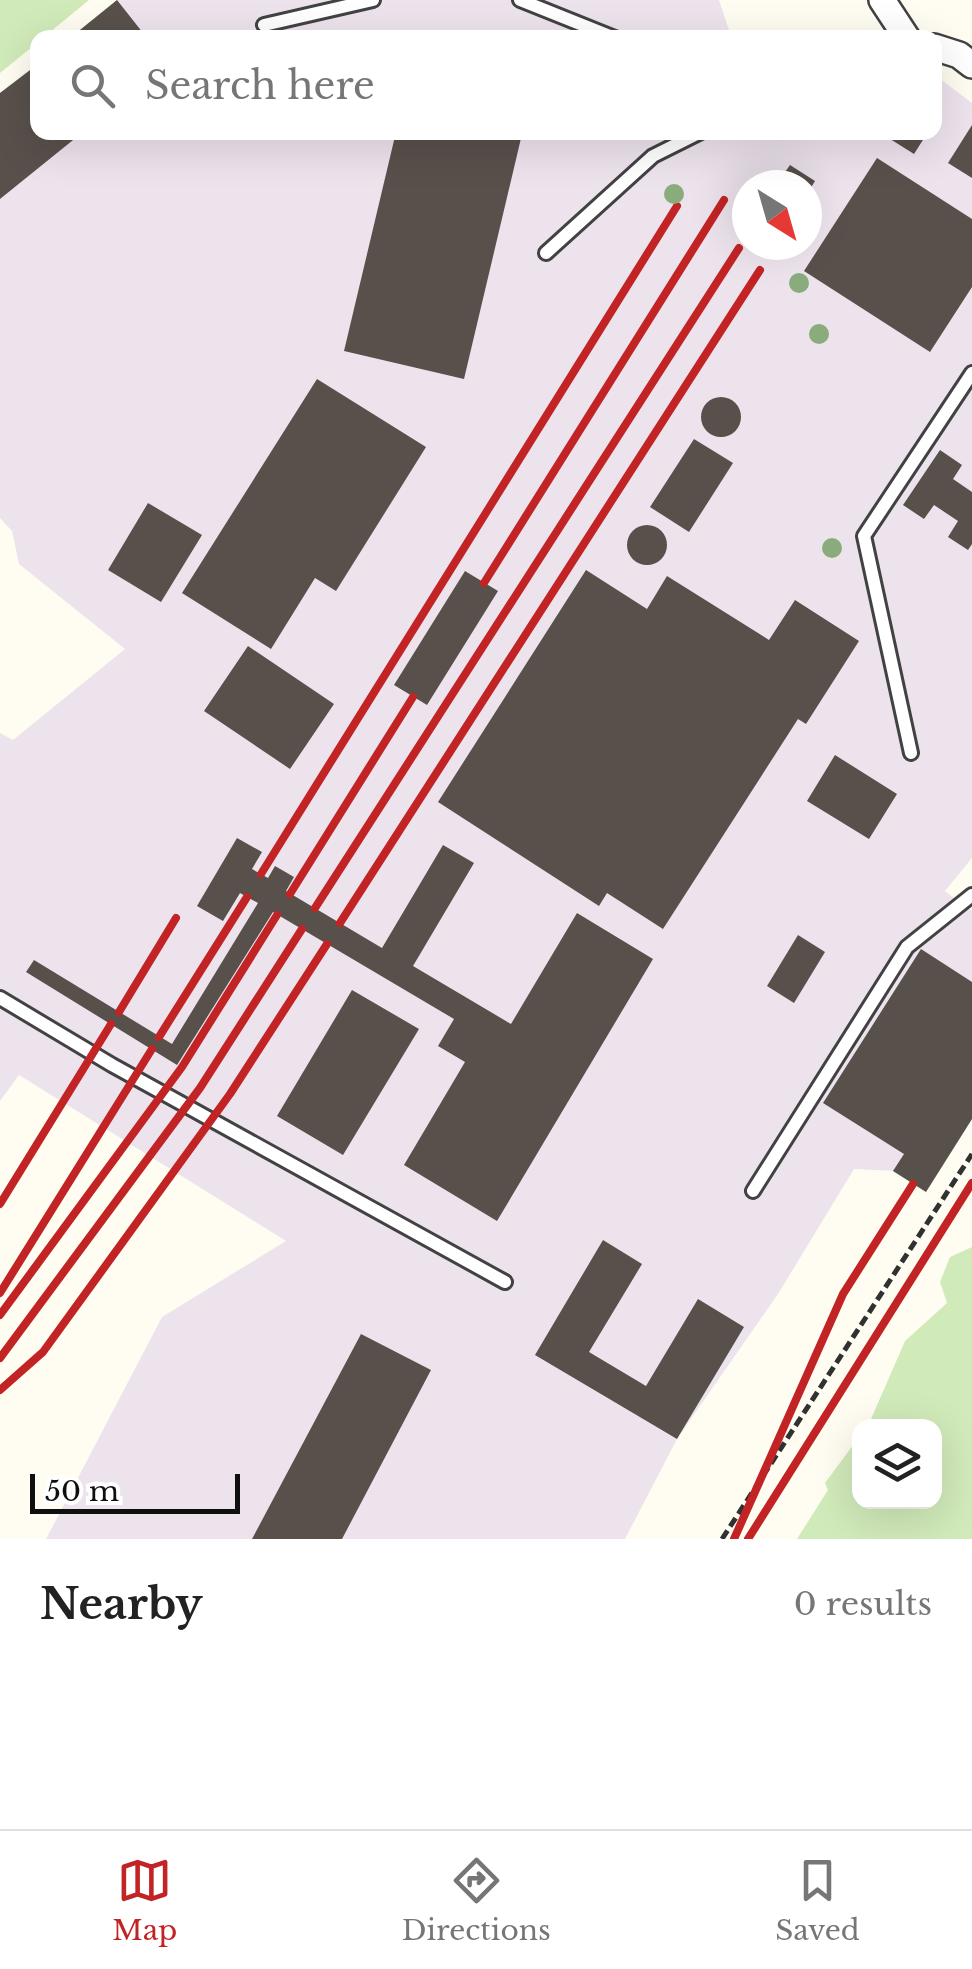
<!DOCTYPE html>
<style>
:root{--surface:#fff;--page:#f2f2f2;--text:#222;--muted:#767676;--line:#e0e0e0;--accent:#c22425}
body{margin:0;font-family:"Libre Baskerville",serif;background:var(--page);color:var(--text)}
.controls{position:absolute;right:30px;bottom:30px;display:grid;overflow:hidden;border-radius:20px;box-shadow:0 10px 40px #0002}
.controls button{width:90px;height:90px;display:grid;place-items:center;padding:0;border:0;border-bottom:2px solid var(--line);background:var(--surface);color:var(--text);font:50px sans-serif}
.compass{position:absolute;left:732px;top:170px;width:90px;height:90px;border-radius:50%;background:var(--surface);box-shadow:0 10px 40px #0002;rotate:143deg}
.scale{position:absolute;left:30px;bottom:25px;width:210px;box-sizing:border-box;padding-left:10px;border:5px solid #0f0f0f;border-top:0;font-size:28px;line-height:35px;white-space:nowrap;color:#0f0f0f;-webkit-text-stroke:8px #fff;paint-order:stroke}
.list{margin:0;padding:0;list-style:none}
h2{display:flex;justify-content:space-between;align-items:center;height:130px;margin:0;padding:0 40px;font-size:42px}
h2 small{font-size:32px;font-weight:400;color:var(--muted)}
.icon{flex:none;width:55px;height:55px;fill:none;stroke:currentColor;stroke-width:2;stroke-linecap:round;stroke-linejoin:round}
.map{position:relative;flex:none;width:972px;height:1539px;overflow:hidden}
.search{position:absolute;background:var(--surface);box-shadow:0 10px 40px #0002;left:30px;right:30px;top:30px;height:110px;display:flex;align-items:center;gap:25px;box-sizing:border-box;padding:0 35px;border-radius:20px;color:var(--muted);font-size:38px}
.sheet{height:290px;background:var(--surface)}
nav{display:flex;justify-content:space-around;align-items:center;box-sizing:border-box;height:140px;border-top:2px solid var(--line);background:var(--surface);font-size:28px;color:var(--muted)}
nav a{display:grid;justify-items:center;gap:5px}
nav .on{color:var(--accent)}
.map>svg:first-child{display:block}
.industrial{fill:#ede3ed;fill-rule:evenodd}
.green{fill:#d1eab9}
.building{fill:#58504b}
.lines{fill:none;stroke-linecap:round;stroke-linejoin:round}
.lane-casing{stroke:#424242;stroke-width:18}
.street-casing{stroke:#424242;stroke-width:30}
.path{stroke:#313131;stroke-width:5;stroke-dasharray:10 5;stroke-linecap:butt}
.lane{stroke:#fff;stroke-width:12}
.street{stroke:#fff;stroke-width:25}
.rail{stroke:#c22425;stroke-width:8}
.tree{fill:#8aab7c}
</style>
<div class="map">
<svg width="972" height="1539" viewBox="0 0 972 1539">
<rect width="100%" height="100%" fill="#fffdf1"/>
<path class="industrial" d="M 117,0 L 719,0 L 731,36 L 784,31 L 786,37 L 70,38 Z
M 37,64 L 38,132 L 934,132 L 935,75 L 972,103 L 972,858 L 945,891 L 972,911 L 972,1119 L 926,1192 L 893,1171 L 854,1169 L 778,1294 L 677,1439 L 625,1539 L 46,1539 L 162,1317 L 286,1241 L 19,1075 L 0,1101 L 0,733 L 13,740 L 125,649 L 19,564 L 12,531 L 0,518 L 0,93 ZM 747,185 L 807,185 L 807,245 L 747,245 Z"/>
<path class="green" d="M 0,0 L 89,0 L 44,37 L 38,38 L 37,43 L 0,73 Z
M 972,1247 L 972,1539 L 797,1539 L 828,1490 L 825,1483 L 859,1437 L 860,1502 L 934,1502 L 934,1426 L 868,1426 L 905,1341 L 947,1303 L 940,1282 L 950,1257 Z"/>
<path class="building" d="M 117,0 L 147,38 L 70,38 Z
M 38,64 L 38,132 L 83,132 L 0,199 L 0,93 Z
M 972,125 L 972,178 L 948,163 Z
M 396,132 L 522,134 L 464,379 L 344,351 Z
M 879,132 L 928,132 L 914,154 Z
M 877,158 L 972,219 L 972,287 L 930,352 L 804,271 Z
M 790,165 L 815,181 L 807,194 L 807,185 L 776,185 Z
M 317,379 L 426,447 L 336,591 L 315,578 L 271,649 L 182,593 Z
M701 417a20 20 0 1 1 40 0a20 20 0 1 1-40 0Z
M 694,439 L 733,463 L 689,532 L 650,507 Z
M 940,450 L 962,465 L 953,479 L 972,492 L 972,544 L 968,550 L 948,537 L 958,521 L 934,505 L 924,519 L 903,505 Z
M 148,503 L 202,535 L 161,602 L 108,570 Z
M627 545a20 20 0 1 1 40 0a20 20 0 1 1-40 0Z
M 586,570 L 647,609 L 667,576 L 769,640 L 795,600 L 859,641 L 806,724 L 798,719 L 663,929 L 607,893 L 599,906 L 438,802 Z
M 465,571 L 498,591 L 427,705 L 394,685 Z
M 248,646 L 334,704 L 290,769 L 204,711 Z
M 835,755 L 897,794 L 869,839 L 807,801 Z
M 237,838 L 262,852 L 252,869 L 268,878 L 275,866 L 294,877 L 286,891 L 382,948 L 443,845 L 474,863 L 413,966 L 511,1024 L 577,913 L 653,959 L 497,1221 L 404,1165 L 465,1062 L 438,1046 L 454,1019 L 273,912 L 177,1065 L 26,972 L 34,960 L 172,1044 L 258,903 L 240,893 L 223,921 L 197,906 Z
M 798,935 L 825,952 L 794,1003 L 767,986 Z
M 921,949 L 972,982 L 972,1119 L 926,1192 L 893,1171 L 904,1154 L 823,1103 Z
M 352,990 L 419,1029 L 343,1155 L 277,1116 Z
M 603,1240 L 642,1264 L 589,1352 L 646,1386 L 698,1299 L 744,1327 L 677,1439 L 535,1355 Z
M 361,1334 L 431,1370 L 342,1539 L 252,1539 Z"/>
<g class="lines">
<g class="lane-casing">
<path id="lane" d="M 520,0 L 615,38
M 264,25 L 373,0
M 546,253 L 653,156 L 701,132
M 911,753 L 864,536 L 972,373
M 0,998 L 112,1065 L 505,1282
M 753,1191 L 907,947 L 972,895"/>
</g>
<g class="street-casing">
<path id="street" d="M 882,0 L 907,38
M 934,47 L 959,55 L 972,65"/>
</g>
<path class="path" d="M 722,1539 L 972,1154"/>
<use href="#lane" class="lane"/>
<use href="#street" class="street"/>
<path class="rail" d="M 484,583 L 724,200
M 261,874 L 677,206
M 290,894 L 413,697
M 315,908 L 739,248
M 340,923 L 760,270
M 119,1012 L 176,918
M 159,1037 L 247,897
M 0,1204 L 111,1024
M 0,1293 L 152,1049
M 0,1315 L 182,1067 L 277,915
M 0,1358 L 200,1088 L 302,929
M 0,1390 L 43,1352 L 230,1094 L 327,944
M 734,1539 L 843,1294 L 913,1184
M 748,1539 L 972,1183"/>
</g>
<g class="tree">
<circle cx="674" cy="194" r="10"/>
<circle cx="799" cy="283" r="10"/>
<circle cx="819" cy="334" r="10"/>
<circle cx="832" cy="548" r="10"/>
</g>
</svg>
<div class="controls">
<button><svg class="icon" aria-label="layers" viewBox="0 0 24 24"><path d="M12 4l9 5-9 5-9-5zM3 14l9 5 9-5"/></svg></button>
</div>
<svg class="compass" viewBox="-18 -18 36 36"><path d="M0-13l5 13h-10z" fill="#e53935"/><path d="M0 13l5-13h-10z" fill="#767676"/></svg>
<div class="scale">50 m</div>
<div class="search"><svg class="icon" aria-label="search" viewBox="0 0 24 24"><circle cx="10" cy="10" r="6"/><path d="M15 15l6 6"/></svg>Search here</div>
</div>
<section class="sheet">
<h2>Nearby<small>0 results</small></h2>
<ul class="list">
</ul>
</section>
<nav>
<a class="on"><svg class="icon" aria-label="map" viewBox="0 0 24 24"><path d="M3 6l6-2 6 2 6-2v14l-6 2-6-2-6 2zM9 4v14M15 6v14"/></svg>Map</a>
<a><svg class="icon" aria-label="directions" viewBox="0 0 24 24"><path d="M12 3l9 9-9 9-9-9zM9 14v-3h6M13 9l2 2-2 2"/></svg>Directions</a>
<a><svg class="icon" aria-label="saved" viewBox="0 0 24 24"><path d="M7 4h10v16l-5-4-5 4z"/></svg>Saved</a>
</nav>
